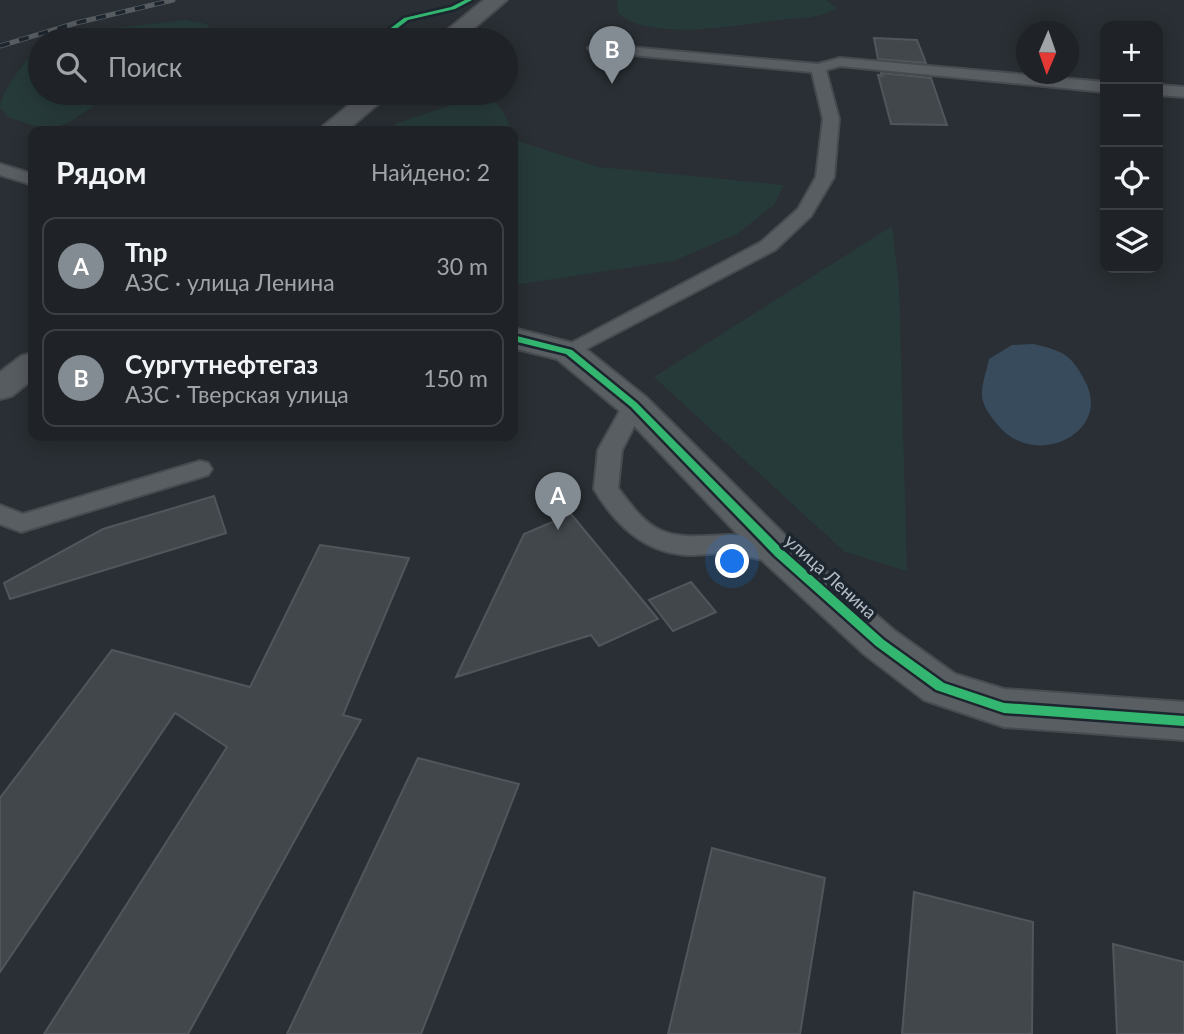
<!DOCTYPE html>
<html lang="ru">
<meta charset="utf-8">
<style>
:root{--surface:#1f2327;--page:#272b2f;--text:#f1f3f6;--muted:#a1a4a7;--line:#3c4044;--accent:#838b93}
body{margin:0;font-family:Lato,sans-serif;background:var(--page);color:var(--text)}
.controls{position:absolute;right:21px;top:21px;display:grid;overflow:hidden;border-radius:14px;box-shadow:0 4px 18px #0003}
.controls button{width:63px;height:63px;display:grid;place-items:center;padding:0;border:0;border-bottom:2px solid var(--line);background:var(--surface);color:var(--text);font:35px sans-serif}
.compass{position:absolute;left:1016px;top:21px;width:63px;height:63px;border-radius:50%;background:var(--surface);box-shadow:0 4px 18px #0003;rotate:182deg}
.you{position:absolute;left:733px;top:562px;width:24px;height:24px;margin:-18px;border:5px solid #fff;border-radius:50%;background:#1a73e8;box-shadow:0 0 0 10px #1a73e833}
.badge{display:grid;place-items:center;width:46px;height:46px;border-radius:50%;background:var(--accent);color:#fff;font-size:23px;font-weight:700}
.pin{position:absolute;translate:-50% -58px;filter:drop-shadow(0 2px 4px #0008)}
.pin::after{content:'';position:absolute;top:37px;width:24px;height:21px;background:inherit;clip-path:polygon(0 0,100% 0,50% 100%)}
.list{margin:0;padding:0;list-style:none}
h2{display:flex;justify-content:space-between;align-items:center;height:91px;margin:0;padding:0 28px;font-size:30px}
h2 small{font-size:23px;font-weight:400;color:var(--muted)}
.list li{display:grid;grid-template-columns:46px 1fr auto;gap:21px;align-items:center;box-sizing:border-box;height:98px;margin:0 14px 14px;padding:0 14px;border:2px solid var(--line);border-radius:14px}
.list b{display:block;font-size:26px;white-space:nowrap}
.list p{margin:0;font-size:23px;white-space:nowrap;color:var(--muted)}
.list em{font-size:23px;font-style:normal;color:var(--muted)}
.icon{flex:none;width:38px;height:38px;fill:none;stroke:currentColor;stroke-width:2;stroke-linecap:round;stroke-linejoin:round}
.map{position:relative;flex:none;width:1184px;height:1034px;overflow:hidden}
.search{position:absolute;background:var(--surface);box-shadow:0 4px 18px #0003;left:28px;top:28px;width:490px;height:77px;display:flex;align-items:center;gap:18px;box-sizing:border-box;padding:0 24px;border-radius:38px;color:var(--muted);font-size:26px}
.panel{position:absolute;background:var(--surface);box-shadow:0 4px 18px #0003;left:28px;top:126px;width:490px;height:315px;border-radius:14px}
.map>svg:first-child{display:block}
.green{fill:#273a3a}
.water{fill:#384b5d}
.building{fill:#42474c;stroke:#51565c;stroke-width:2}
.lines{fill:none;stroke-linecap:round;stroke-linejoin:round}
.service-casing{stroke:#474b4f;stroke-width:4}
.minor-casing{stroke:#474b4f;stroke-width:4}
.secondary-casing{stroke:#474b4f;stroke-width:4}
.service{fill:#595e63;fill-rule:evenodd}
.minor{fill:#595e63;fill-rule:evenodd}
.secondary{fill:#575c61;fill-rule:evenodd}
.rail-casing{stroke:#575c61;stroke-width:5}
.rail{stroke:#1d262f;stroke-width:3.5;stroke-dasharray:10;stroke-linecap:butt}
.cycleway-casing{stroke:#1d262f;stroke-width:5}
.cycleway{fill:#33b770;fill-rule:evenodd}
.labels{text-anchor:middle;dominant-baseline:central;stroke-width:7;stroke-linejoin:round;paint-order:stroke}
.street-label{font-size:18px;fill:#b3bcc6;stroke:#1d262f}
</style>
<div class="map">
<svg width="1184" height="1034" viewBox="0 0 1184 1034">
<rect width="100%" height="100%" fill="#292f34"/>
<path class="green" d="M 617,0 L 826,0 L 837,8 C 821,19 796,18 778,20 C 738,25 649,42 618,13 Z
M 185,20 L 207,24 L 209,28 C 184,47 92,40 59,40 L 116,28 Z
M 40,48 L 40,93 L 112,94 L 68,123 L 58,126 L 38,127 L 8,117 L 0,108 C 0,93 27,57 40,48 Z
M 479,96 C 500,100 505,112 511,131 L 389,131 L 397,123 Z
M 513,137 L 514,140 L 599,167 L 784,185 L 774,205 L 737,234 L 673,261 L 513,285 Z
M 892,226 L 899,286 L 907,571 L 845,552 L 654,377 Z"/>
<path class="water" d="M 1034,344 C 1065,352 1071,354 1086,383 C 1111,433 1034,471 997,424 C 990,415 983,407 982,396 C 981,385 987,370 989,359 L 1012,345 Z"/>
<path class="building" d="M 874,38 L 917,40 L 926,63 L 878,59 Z
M 881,73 L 931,78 L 947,125 L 891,124 L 878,75 L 882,76 Z
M 214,496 L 226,533 L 10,599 L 4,583 L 103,529 Z
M 571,514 L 658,619 L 599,646 L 591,635 L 456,677 L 524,534 Z
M 320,545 L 409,558 L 343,715 L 361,720 L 188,1034 L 44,1034 L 227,747 L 175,713 L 0,972 L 0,798 L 112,650 L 250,687 Z
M 691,582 L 716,612 L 673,631 L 649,600 Z
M 418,758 L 519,784 L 421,1034 L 287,1034 Z
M 712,848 L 825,878 L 800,1034 L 668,1034 Z
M 914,892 L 1033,922 L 1032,1034 L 902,1034 Z
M 1113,944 L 1184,962 L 1184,1034 L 1117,1034 Z"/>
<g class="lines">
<g class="service-casing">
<path id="service" d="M 595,44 L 818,64 L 840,58 L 1105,82 L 1105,92 L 840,66 L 826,70 L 839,119 L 834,177 L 811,216 L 775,250 L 569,358 L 562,356 L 559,352 L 562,348 L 761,242 L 798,209 L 816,177 L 823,119 L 812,72 L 590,51 L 588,48 Z
M 1158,85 L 1184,87 L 1184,97 L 1158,95 Z
M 0,164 L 33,174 L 33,185 L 0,175 Z
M 634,398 L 642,400 L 645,405 L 622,450 L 618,488 C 629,502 643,523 660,530 C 683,540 705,535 729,535 C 748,535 770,541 788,546 L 792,553 L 788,560 C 771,565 752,556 735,554 C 719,551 703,556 686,555 C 643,552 615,524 594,489 L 598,450 L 626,400 Z
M 200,461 L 208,463 L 212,469 L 208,475 L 21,532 L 0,524 L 0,505 L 23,514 Z"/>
</g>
<g class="minor-casing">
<path id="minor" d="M 513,328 L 581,345 L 646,397 L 793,543 L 895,631 L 955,674 L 1004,689 L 1184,702 L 1184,740 L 1004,727 L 924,700 L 865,655 L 765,563 L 622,413 L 557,359 L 513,348 Z"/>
</g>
<g class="secondary-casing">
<path id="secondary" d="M 484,0 L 507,0 L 460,40 L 435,40 Z
M 364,93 L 391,93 L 346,131 L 317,131 Z
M 33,353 L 33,379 L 12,396 L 0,399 L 0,372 L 21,356 Z"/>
</g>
<use href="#service" class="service"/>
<use href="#minor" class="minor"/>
<use href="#secondary" class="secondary"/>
<g class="rail-casing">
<path id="rail" d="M 0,46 L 76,23 L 173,0"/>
</g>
<use href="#rail" class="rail"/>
<g class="cycleway-casing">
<path id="cycleway" d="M 465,0 L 472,0 L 455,9 L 408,20 L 382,40 L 375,40 L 404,18 L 451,7 Z
M 513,335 L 572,350 L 637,403 L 783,550 L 884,640 L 944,683 L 1004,703 L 1184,716 L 1184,726 L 1004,713 L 936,690 L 876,646 L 775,556 L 631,407 L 566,354 L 513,341 Z"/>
</g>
<use href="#cycleway" class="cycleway"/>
</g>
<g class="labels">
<g class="street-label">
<text transform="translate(831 576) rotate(42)">улица Ленина</text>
</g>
</g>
</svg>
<div class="controls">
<button>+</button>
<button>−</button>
<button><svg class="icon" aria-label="locate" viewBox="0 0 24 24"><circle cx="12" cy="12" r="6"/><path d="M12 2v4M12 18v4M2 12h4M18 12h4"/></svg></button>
<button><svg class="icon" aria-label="layers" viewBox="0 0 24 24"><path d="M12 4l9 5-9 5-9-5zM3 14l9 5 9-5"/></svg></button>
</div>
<svg class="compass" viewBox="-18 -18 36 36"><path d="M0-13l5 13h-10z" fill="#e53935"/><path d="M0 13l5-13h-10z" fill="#a1a4a7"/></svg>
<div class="you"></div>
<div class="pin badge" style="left:558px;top:530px">A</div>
<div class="pin badge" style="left:612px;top:84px">B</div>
<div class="search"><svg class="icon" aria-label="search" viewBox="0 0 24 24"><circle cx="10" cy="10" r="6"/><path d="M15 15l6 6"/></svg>Поиск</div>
<section class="panel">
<h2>Рядом<small>Найдено: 2</small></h2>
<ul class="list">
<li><span class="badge">A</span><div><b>Tnp</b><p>АЗС · улица Ленина</p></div><em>30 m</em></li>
<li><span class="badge">B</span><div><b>Сургутнефтегаз</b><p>АЗС · Тверская улица</p></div><em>150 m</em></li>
</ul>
</section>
</div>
